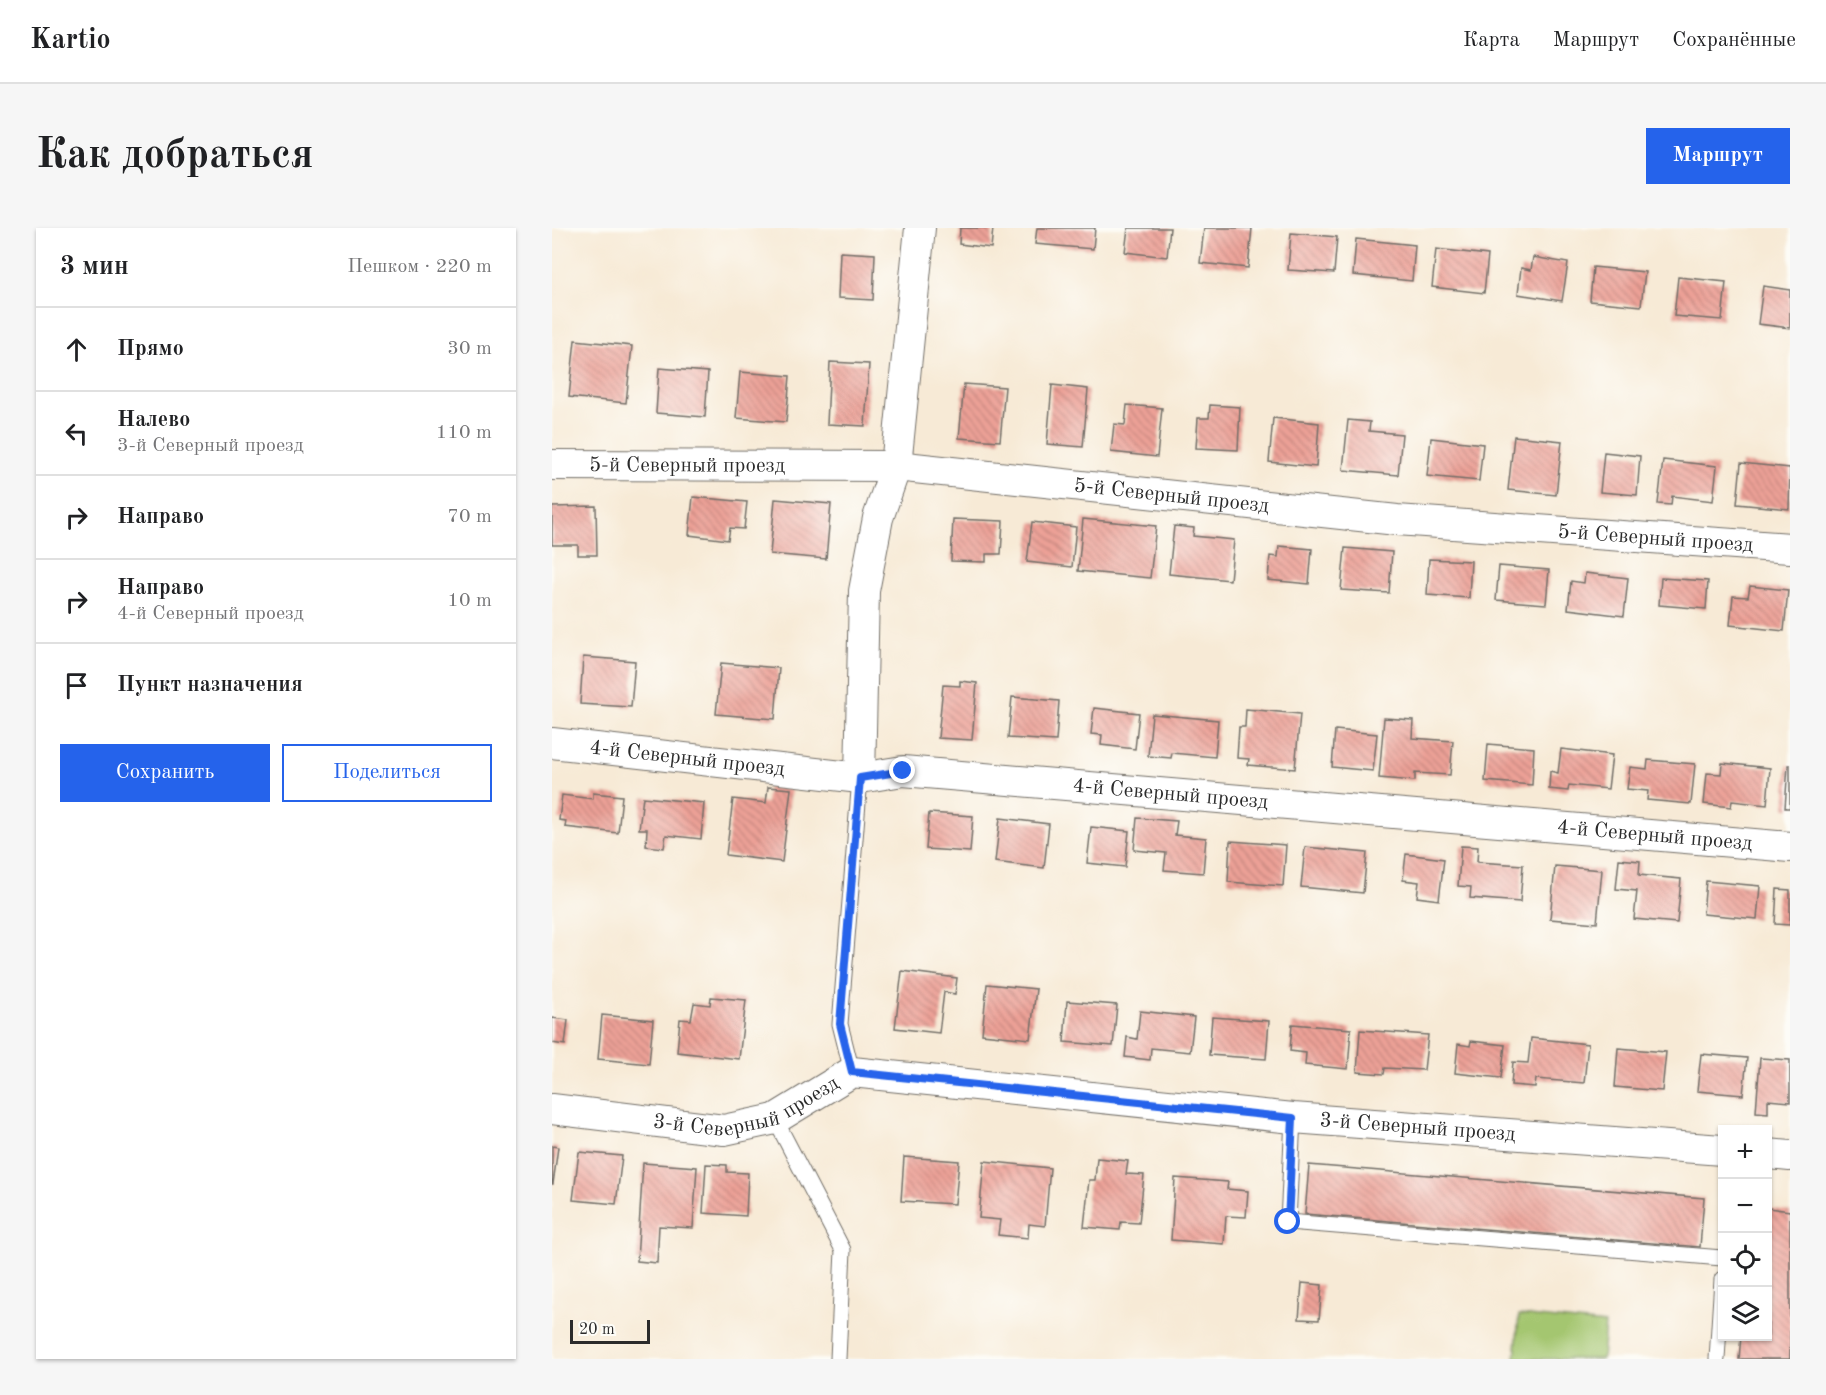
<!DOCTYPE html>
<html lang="ru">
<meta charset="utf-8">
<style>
:root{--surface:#fff;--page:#f6f6f6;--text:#202124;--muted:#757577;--line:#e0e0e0;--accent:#2563eb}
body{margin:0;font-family:"Old Standard TT",serif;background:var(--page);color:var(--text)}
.controls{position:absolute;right:18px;bottom:18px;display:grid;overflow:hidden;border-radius:0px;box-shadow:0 2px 4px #0004}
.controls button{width:54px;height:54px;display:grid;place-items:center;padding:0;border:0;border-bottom:2px solid var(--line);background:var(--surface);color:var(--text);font:30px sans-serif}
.scale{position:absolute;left:18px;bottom:15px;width:80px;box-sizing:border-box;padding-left:6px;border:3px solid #2b2b2b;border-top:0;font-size:16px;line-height:21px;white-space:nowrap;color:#2b2b2b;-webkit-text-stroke:4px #fdfcf7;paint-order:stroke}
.stop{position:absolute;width:18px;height:18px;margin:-14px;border:4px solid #2563eb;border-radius:50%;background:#fff}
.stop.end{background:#2563eb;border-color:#fff;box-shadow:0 2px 6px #0008}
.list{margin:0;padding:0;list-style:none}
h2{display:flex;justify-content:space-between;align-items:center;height:78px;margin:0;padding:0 24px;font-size:26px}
h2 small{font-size:20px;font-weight:400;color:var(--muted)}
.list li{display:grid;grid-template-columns:39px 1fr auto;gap:18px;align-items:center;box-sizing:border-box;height:84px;padding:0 24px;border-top:2px solid var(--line)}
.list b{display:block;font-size:22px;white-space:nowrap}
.list p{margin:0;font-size:20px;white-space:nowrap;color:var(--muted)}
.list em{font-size:20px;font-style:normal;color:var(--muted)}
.actions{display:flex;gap:12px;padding:18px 24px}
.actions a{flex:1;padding:14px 0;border:2px solid var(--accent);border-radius:0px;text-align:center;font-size:21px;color:var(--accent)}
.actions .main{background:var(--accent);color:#fff}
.icon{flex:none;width:33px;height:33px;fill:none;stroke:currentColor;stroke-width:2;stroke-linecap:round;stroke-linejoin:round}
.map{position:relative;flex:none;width:1238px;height:1131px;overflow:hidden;border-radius:0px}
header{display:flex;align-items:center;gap:36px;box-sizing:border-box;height:84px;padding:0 30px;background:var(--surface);border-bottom:2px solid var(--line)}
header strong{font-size:28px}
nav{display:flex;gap:33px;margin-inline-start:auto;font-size:21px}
.intro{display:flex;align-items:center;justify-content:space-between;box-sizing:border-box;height:144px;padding:0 36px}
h1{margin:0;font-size:42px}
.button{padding:15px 27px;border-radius:0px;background:var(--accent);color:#fff;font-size:21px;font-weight:700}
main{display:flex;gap:36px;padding:0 36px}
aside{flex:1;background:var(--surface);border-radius:0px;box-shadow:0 2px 4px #0004}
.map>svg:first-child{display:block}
.garden{fill:#a4c66f;stroke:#68784d;stroke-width:1.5}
.building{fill:url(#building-back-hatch)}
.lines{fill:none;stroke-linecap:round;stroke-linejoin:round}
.lane-casing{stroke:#726e67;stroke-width:17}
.street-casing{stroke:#726e67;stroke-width:32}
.lane{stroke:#fff;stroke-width:15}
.street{stroke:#fff;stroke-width:30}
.route{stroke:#2563eb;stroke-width:8}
.labels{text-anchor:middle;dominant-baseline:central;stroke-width:4.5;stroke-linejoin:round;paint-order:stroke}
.street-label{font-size:21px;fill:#2b2b2b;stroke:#fdfcf7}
</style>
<header>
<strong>Kartio</strong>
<nav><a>Карта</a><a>Маршрут</a><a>Сохранённые</a></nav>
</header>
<div class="intro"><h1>Как добраться</h1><a class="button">Маршрут</a></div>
<main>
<aside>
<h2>3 мин<small>Пешком · 220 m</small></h2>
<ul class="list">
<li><svg class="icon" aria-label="ahead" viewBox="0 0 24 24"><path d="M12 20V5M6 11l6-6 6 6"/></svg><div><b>Прямо</b></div><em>30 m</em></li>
<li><svg class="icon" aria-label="left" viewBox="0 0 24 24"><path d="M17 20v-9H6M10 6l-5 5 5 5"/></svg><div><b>Налево</b><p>3-й Северный проезд</p></div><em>110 m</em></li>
<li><svg class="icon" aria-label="right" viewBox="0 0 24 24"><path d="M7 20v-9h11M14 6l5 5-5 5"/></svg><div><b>Направо</b></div><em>70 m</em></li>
<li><svg class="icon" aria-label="right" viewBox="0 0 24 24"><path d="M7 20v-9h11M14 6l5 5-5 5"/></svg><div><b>Направо</b><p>4-й Северный проезд</p></div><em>10 m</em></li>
<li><svg class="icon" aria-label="arrive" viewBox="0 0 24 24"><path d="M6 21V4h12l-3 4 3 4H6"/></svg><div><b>Пункт назначения</b></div></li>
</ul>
<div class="actions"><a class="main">Сохранить</a><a>Поделиться</a></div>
</aside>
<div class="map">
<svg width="1238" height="1131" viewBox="0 0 1238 1131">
<defs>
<pattern id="building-back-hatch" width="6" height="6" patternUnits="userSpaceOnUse" patternTransform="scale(1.5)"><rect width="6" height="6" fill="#eda197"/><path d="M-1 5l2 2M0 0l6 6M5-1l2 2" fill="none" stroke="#c0837b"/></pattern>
</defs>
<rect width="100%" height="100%" fill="#fdfcf7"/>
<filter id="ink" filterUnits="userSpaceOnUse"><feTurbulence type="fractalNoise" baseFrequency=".0167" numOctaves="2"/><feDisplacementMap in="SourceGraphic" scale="12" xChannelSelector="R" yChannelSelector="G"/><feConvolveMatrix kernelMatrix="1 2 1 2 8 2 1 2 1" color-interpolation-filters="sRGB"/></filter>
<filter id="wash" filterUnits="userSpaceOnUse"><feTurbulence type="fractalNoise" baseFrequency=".008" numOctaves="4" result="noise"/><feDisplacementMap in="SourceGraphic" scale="24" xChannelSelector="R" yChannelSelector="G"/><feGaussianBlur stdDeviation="1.35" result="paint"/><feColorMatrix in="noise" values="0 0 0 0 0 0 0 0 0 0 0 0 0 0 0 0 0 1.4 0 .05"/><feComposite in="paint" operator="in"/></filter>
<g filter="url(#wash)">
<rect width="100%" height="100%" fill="#f7ead6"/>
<path class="garden" d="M 967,1087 L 1053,1096 L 1050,1131 L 963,1131 Z"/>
<g id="blocks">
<path class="building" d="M 408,0 L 441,0 L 439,20 L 407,16 Z
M 485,0 L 543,0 L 541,21 L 483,16 Z
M 576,0 L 618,0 L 615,29 L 573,24 Z
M 652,0 L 700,0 L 696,40 L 648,35 Z
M 739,5 L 785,9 L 782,45 L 736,42 Z
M 804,11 L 863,17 L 860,53 L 801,47 Z
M 884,21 L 936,27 L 932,65 L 880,59 Z
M 288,24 L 323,26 L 321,72 L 286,70 Z
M 981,29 L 1016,35 L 1010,73 L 966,66 L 969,40 L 979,42 Z
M 1041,39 L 1093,44 L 1089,78 L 1038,73 Z
M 1126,49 L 1174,54 L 1170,92 L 1122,88 Z
M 1211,58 L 1238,62 L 1238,100 L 1206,96 Z
M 23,112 L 80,118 L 74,175 L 17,169 Z
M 278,134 L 317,136 L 313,198 L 275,196 Z
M 107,140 L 156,144 L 153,189 L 104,185 Z
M 188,144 L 238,148 L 234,194 L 184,190 Z
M 412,156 L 453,159 L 448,213 L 407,210 Z
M 500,157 L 536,161 L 531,219 L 495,216 Z
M 575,177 L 610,180 L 605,229 L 559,224 L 562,196 L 573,197 Z
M 658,177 L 688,179 L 686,222 L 644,220 L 646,190 L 657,190 Z
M 721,190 L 767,195 L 764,239 L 717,234 Z
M 796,192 L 818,194 L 817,203 L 850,206 L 846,247 L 791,242 Z
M 962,208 L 1010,213 L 1004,267 L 956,262 Z
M 879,210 L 931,216 L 927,253 L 875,248 Z
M 1052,224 L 1088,228 L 1085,267 L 1048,264 Z
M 1111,232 L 1165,238 L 1161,273 L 1120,268 L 1119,277 L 1106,276 Z
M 1189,235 L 1238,240 L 1237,281 L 1185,276 Z
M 141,269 L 195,274 L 192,301 L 178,300 L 176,312 L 137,307 Z
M 223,271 L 279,276 L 274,331 L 218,326 Z
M 44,278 L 45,327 L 26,327 L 26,317 L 0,317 L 0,279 Z
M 401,291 L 451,293 L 449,326 L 434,326 L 434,334 L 399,333 Z
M 531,291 L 604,298 L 598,350 L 526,343 Z
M 480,294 L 524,299 L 520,339 L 475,334 Z
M 622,298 L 642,300 L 641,308 L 682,312 L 678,352 L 617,346 Z
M 727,318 L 760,321 L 757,356 L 716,352 L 718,328 L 726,329 Z
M 793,320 L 840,324 L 837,365 L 789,362 Z
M 877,331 L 919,333 L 917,370 L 875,367 Z
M 947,338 L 997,342 L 994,376 L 944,372 Z
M 1033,345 L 1076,350 L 1072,388 L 1016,381 L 1019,353 L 1032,355 Z
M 1109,350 L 1156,353 L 1154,381 L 1107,377 Z
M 1198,358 L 1236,362 L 1232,403 L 1178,397 L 1181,368 L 1196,369 Z
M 31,429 L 83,433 L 79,479 L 28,476 Z
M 169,435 L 227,440 L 223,491 L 164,486 Z
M 408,453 L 425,455 L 420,512 L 386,510 L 391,457 L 408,458 Z
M 460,469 L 507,473 L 504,513 L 456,510 Z
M 542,480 L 587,485 L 583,521 L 549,517 L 550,507 L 539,506 Z
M 694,481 L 748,486 L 743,541 L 696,537 L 697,531 L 685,530 L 687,499 L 693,499 Z
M 600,486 L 666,492 L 663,529 L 620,525 L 619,530 L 596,528 Z
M 832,490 L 861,492 L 860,510 L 901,513 L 898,547 L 863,545 L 863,553 L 827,550 Z
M 783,502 L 825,506 L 821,543 L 780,539 Z
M 936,516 L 982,520 L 980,557 L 933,553 Z
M 1009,521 L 1060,527 L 1056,561 L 1017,557 L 1016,563 L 997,561 L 998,543 L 1006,545 Z
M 1096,532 L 1143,536 L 1139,576 L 1095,572 L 1096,563 L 1075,561 L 1078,539 L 1095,541 Z
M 1170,535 L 1218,540 L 1215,577 L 1180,573 L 1179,579 L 1152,576 L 1155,545 L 1169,546 Z
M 1236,537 L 1238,537 L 1238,580 L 1233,580 Z
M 216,559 L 239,561 L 230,634 L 174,627 L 181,571 L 214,575 Z
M 41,565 L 70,568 L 66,605 L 13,599 L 14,593 L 7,592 L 10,567 L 41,571 Z
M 91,569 L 152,575 L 149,611 L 114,607 L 112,620 L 94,618 L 95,601 L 87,601 Z
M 377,585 L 421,588 L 418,624 L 374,621 Z
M 448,590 L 497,596 L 492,640 L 443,634 Z
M 585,590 L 625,593 L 623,607 L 654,610 L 651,645 L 612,642 L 614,625 L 582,622 Z
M 539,599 L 577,603 L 573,639 L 535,635 Z
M 678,613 L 734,617 L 731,658 L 676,654 Z
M 909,618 L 926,619 L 925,634 L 971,637 L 968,674 L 918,670 L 919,659 L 906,658 Z
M 753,619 L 815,625 L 811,665 L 749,659 Z
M 854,626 L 892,631 L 887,672 L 865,669 L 867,654 L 851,652 Z
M 1067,631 L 1088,633 L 1087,647 L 1129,651 L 1125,695 L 1082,691 L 1085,663 L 1064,661 Z
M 1003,638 L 1050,642 L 1045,695 L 998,691 Z
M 1154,653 L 1208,658 L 1205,691 L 1151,686 Z
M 1225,661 L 1238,662 L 1238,697 L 1223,696 Z
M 350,743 L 405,750 L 403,766 L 392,764 L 387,805 L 343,800 Z
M 435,756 L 484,761 L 478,811 L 430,806 Z
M 159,769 L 194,772 L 187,831 L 125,824 L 128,791 L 139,792 L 142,775 L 158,777 Z
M 515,773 L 565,777 L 561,818 L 512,814 Z
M 588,783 L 642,789 L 638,824 L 599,820 L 598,832 L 573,829 L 575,809 L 585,811 Z
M 50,787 L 101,792 L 97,836 L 46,831 Z
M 660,789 L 717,793 L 714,831 L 657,827 Z
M 0,790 L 16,792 L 13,817 L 0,815 Z
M 740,796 L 799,801 L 796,841 L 753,837 L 754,825 L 738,823 Z
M 808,802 L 876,807 L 872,842 L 833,840 L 832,846 L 805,844 Z
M 979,810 L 1036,816 L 1032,855 L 984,851 L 983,859 L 959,857 L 961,834 L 976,835 Z
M 919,813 L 953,817 L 949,850 L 903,845 L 906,816 L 918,818 Z
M 1066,820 L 1114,824 L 1110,863 L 1063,859 Z
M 1149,826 L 1195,830 L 1191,867 L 1145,863 Z
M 1208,830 L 1238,832 L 1238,874 L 1216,872 L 1216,885 L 1204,884 Z
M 0,918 L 6,919 L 1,956 L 0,956 Z
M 27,924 L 70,928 L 64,976 L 21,972 Z
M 352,929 L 407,933 L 403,976 L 349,973 Z
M 545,930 L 576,933 L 574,946 L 592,947 L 587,995 L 569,994 L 568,1002 L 532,999 L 537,952 L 543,952 Z
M 432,933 L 498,940 L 493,998 L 477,996 L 476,1010 L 446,1007 L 448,992 L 427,990 Z
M 91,935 L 145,939 L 141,1000 L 107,998 L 105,1035 L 85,1033 Z
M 154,936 L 175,937 L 175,944 L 196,945 L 194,988 L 151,985 Z
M 757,937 L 1152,970 L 1148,1019 L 753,986 Z
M 623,950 L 676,954 L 675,961 L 696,963 L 694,989 L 674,988 L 672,1016 L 619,1012 Z
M 1216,980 L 1238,983 L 1238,1131 L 1187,1131 L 1189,1108 L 1216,1108 Z
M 750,1055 L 770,1057 L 767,1092 L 747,1091 Z"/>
</g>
</g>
<g filter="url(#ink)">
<use href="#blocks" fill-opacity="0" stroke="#726e67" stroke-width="1.5"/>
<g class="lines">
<g class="lane-casing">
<path id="lane" d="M 300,844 L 288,796 L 308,550
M 741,890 L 736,994 L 1170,1030
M 223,891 L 291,1022 L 286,1131
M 1165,1131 L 1170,1051"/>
</g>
<g class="street-casing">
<g id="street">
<path id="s1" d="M 0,237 L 344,238 L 845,292 L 1238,320"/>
<path id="s2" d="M 0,515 L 308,550 L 351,543 L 1238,619"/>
<path d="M 308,550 L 312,363 L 326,290 L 344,238 L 368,0"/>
<path id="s3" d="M 0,881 L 172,902 L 223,891 L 300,844 L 741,890 L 1170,922"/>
<path d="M 1216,926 L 1238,928"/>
</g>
</g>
<use href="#lane" class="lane"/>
<use href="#street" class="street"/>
</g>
</g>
<g class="lines" filter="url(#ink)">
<path class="route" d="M 351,543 L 308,550 L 288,796 L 300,844 L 741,890 L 736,994"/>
</g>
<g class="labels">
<g class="street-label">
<text stroke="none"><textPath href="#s1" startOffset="135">5-й Северный проезд</textPath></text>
<text stroke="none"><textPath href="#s1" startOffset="621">5-й Северный проезд</textPath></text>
<text stroke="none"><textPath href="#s1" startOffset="1107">5-й Северный проезд</textPath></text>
<text stroke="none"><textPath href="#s2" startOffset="136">4-й Северный проезд</textPath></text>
<text stroke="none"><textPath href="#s2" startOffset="622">4-й Северный проезд</textPath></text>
<text stroke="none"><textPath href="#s2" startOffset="1108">4-й Северный проезд</textPath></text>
<text stroke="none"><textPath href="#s3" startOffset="200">3-й Северный проезд</textPath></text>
<text stroke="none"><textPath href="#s3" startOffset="884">3-й Северный проезд</textPath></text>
</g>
</g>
</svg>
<div class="controls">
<button>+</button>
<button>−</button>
<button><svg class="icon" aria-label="locate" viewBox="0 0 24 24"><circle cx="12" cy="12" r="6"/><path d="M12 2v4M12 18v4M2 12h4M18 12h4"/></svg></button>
<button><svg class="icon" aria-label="layers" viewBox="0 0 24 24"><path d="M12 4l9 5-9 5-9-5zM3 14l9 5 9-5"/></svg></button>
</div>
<div class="scale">20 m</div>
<div class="stop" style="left:736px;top:994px"></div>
<div class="stop end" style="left:351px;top:543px"></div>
</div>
</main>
